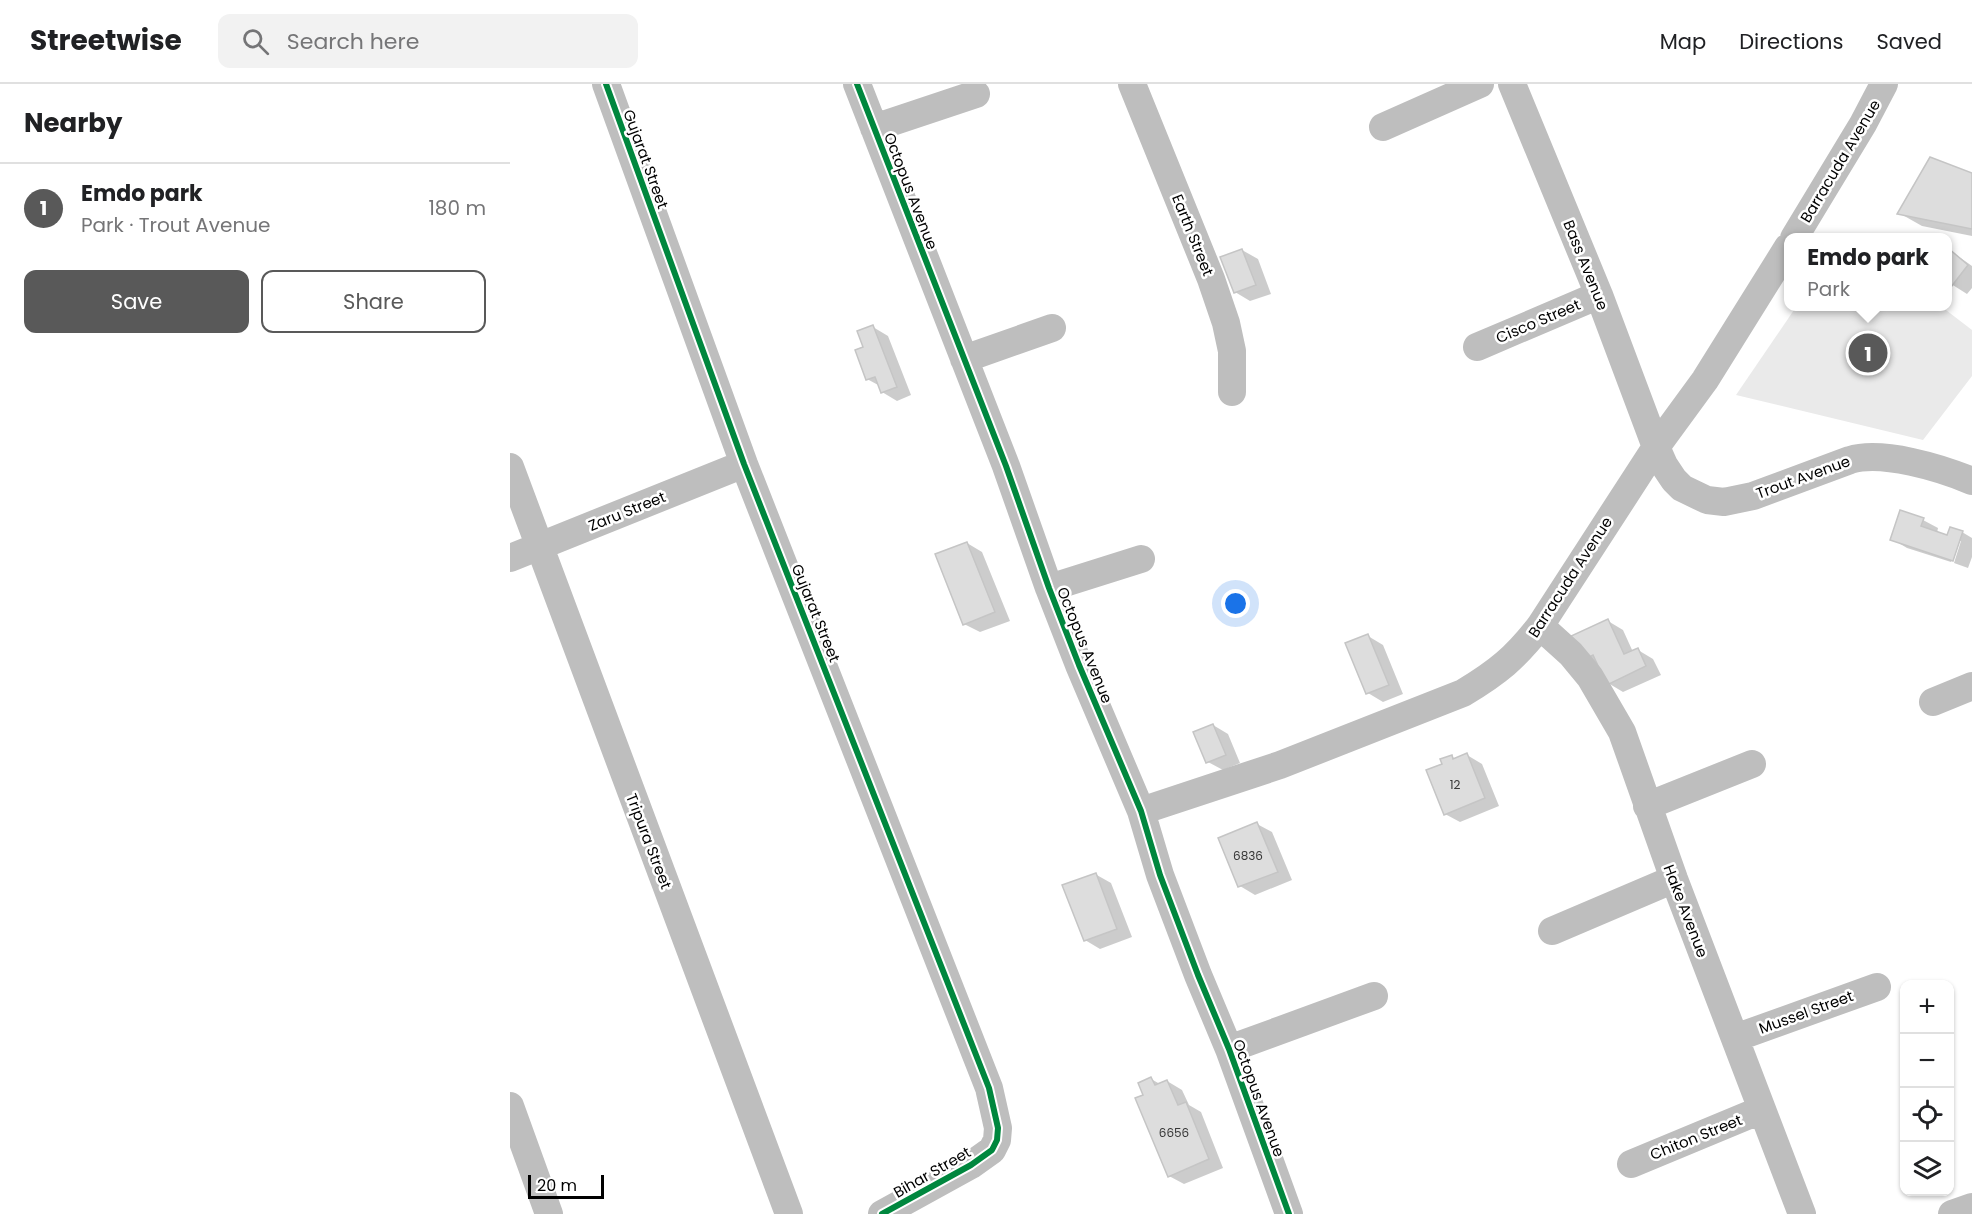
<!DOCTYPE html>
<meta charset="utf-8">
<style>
:root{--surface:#fff;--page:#f2f2f2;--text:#202124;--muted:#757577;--line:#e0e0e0;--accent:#595959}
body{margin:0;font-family:Poppins,sans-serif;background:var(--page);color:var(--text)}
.controls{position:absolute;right:18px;bottom:18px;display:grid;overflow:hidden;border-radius:12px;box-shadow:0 2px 4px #0004}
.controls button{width:54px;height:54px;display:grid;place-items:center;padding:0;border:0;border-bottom:2px solid var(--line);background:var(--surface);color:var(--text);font:30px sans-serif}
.scale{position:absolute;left:18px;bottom:15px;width:76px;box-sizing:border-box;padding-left:6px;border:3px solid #000;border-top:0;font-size:16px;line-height:21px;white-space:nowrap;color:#000;-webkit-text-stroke:4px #fff;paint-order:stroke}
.you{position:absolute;left:726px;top:520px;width:21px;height:21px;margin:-15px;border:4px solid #fff;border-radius:50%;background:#1a73e8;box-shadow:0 0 0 9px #1a73e833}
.badge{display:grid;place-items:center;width:39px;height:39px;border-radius:50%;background:var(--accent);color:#fff;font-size:20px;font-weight:700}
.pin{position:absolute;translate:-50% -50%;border:3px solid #fff;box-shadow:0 2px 6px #0006}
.popup{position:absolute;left:1274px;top:149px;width:168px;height:78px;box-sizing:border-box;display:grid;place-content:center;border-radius:12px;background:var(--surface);filter:drop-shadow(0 2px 4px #0005);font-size:20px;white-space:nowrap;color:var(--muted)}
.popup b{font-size:22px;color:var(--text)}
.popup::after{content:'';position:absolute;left:50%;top:100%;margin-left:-12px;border:12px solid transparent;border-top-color:var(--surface)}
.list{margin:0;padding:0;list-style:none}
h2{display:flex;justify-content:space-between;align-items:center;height:78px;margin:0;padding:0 24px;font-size:26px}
h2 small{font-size:20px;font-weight:400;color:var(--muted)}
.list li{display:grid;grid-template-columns:39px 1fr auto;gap:18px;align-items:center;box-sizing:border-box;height:90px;padding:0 24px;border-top:2px solid var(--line)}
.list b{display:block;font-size:22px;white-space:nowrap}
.list p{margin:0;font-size:20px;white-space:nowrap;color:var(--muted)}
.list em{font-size:20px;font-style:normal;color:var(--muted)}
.actions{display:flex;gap:12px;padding:18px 24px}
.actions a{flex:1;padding:14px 0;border:2px solid var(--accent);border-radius:12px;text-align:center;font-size:21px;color:var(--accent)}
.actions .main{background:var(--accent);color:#fff}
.icon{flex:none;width:33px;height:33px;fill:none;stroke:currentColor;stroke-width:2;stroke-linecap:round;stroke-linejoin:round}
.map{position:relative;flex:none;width:1462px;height:1130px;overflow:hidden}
header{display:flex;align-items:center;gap:36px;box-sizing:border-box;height:84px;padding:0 30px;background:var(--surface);border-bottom:2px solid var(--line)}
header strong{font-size:28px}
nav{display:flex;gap:33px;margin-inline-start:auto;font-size:21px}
.search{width:420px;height:54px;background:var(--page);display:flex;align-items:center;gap:15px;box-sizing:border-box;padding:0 21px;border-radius:12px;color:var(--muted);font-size:22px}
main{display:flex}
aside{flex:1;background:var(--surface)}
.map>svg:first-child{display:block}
.green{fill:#eaeaea}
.shadow{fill:#0003}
.building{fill:#ddd;stroke:#c5c5c5;stroke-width:1.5}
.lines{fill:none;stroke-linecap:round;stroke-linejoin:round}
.minor{stroke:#bebebe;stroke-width:28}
.cycleway-casing{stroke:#fff;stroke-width:10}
.cycleway{stroke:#00873e;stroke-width:6}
.labels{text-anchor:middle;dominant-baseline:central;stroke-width:5;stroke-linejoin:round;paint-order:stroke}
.number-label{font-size:12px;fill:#373737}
.street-label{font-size:15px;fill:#000;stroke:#fff}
</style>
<header>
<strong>Streetwise</strong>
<div class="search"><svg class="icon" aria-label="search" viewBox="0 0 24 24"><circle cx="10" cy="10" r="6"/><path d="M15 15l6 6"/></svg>Search here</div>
<nav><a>Map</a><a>Directions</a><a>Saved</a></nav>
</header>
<main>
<aside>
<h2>Nearby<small></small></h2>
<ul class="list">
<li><span class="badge">1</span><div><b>Emdo park</b><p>Park · Trout Avenue</p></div><em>180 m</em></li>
</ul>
<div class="actions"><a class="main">Save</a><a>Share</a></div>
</aside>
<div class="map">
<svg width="1462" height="1130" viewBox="0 0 1462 1130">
<rect width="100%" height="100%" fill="#fff"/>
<path class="green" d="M 1286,223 L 1432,223 L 1462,246 L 1462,292 L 1413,356 L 1226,311 Z"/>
<path class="shadow" d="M 1421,75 L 1462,91 L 1462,152 L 1412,142 L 1389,129 Z
M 1438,165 L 1462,182 L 1462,204 L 1457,210 L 1438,198 Z
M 732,166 L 748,175 L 761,210 L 740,217 L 725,208 Z
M 363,243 L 378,252 L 401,311 L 387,317 L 372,308 L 370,302 L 357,295 Z
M 1413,436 L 1428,444 L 1427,449 L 1438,453 L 1452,448 L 1462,454 L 1462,473 L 1458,484 L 1444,479 L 1451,457 L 1448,457 L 1441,478 L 1397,464 L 1382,455 Z
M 457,459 L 472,468 L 500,537 L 470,548 L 454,540 Z
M 1098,537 L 1113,546 L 1123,568 L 1128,566 L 1143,575 L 1151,591 L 1113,608 L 1098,599 L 1074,575 Z
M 858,552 L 873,561 L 893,610 L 873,618 L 858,609 Z
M 703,641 L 718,650 L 730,679 L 713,686 L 698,678 Z
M 957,671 L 972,680 L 989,722 L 950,738 L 935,730 L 934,680 L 942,673 L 947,675 Z
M 747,740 L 762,748 L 782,796 L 745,811 L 730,802 L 710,755 Z
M 585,790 L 601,799 L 622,853 L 590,865 L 575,856 Z
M 641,995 L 650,1000 L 657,997 L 672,1006 L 679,1021 L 691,1028 L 713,1084 L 674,1100 L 659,1092 L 635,1012 Z"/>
<path class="building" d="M 1420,73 L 1462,89 L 1462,145 L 1387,130 Z
M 1438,164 L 1458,181 L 1441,203 L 1438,200 Z
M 732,165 L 746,201 L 724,209 L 710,173 Z
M 363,241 L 387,303 L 371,309 L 365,293 L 356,296 L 345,266 L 353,263 L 347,247 Z
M 1390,426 L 1414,434 L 1411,442 L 1437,451 L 1440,443 L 1453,447 L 1443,477 L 1380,456 Z
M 457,458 L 485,528 L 453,541 L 425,470 Z
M 1098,535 L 1114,570 L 1128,564 L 1136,582 L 1097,601 L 1083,571 L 1073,576 L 1061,552 Z
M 858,550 L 879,601 L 856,610 L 835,559 Z
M 703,640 L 716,671 L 696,679 L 683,648 Z
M 957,669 L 975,714 L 934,731 L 916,686 L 932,680 L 930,675 L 942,671 L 943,675 Z
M 747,738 L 768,788 L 728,803 L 708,754 Z
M 586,789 L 607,845 L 574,857 L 552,801 Z
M 641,993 L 645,1001 L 657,996 L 668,1021 L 676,1018 L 699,1075 L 658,1093 L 625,1014 L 633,1011 L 628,999 Z"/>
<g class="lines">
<path class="minor" d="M 96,0 L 234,380 L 479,1004 L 488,1044 L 487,1056 L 482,1066 L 461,1081 L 372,1130
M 347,0 L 496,382 L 539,504 L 569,581 L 631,727 L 650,791 L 688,891 L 719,965 L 779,1130
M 622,0 L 701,195 L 716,239 L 722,267 L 722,308
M 1002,0 L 1089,211 L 1146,363 L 1154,381 L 1164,396 L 1172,404 L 1197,416 L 1214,418 L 1243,412 L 1340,376 C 1372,366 1431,384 1462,397
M 873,43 L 970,0
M 364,44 L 466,10
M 1284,154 L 1353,40 L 1374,0
M 967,263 L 1089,211
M 454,275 L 542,244
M 0,383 L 279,1130
M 0,474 L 234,380
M 539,504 L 631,475
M 1030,542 L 1061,570 L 1080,593 L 1112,648 L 1164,795 L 1292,1130
M 1423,618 L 1462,602
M 1137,722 L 1242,680
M 631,727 L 770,681 L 953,609 C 988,588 1005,574 1030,542 L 1146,363 L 1195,296 L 1278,163
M 1042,847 L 1164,795
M 1225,954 L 1367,903
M 719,965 L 864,912
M 0,1022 L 39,1130
M 1121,1080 L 1251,1026
M 1442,1130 L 1462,1123"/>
<g class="cycleway-casing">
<path id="cycleway" d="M 96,0 L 234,380 L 479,1004 L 488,1044 L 487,1056 L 482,1066 L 461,1081 L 372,1130
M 347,0 L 496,382 L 539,504 L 569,581 L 631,727 L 650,791 L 688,891 L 719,965 L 779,1130"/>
</g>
<use href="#cycleway" class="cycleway"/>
</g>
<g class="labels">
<g class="number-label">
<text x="945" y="700">12</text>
<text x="738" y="771">6836</text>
<text x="664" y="1048">6656</text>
</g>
<g class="street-label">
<text transform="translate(136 75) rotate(70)">Gujarat Street</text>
<text transform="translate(1330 77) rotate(-59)">Barracuda Avenue</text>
<text transform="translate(401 107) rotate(69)">Octopus Avenue</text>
<text transform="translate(683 151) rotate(68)">Earth Street</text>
<text transform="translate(1076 181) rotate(68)">Bass Avenue</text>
<text transform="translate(1028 237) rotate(-23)">Cisco Street</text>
<text transform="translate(1293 393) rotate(-20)">Trout Avenue</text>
<text transform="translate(117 427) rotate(-22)">Zaru Street</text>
<text transform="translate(1060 493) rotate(-57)">Barracuda Avenue</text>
<text transform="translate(306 529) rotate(68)">Gujarat Street</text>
<text transform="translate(575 561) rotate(68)">Octopus Avenue</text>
<text transform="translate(139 757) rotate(69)">Tripura Street</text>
<text transform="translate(1176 827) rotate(69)">Hake Avenue</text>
<text transform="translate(1296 928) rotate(-20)">Mussel Street</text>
<text transform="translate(749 1014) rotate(70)">Octopus Avenue</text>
<text transform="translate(1186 1053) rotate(-22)">Chiton Street</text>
<text transform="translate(422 1088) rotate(-30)">Bihar Street</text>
</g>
</g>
</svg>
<div class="controls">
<button>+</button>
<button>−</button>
<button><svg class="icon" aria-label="locate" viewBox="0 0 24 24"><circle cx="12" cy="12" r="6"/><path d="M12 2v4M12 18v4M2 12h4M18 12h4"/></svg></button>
<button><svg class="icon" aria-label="layers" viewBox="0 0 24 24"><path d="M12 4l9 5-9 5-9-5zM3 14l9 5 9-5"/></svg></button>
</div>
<div class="scale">20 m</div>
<div class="you"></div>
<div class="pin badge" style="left:1358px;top:269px">1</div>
<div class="popup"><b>Emdo park</b>Park</div>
</div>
</main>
